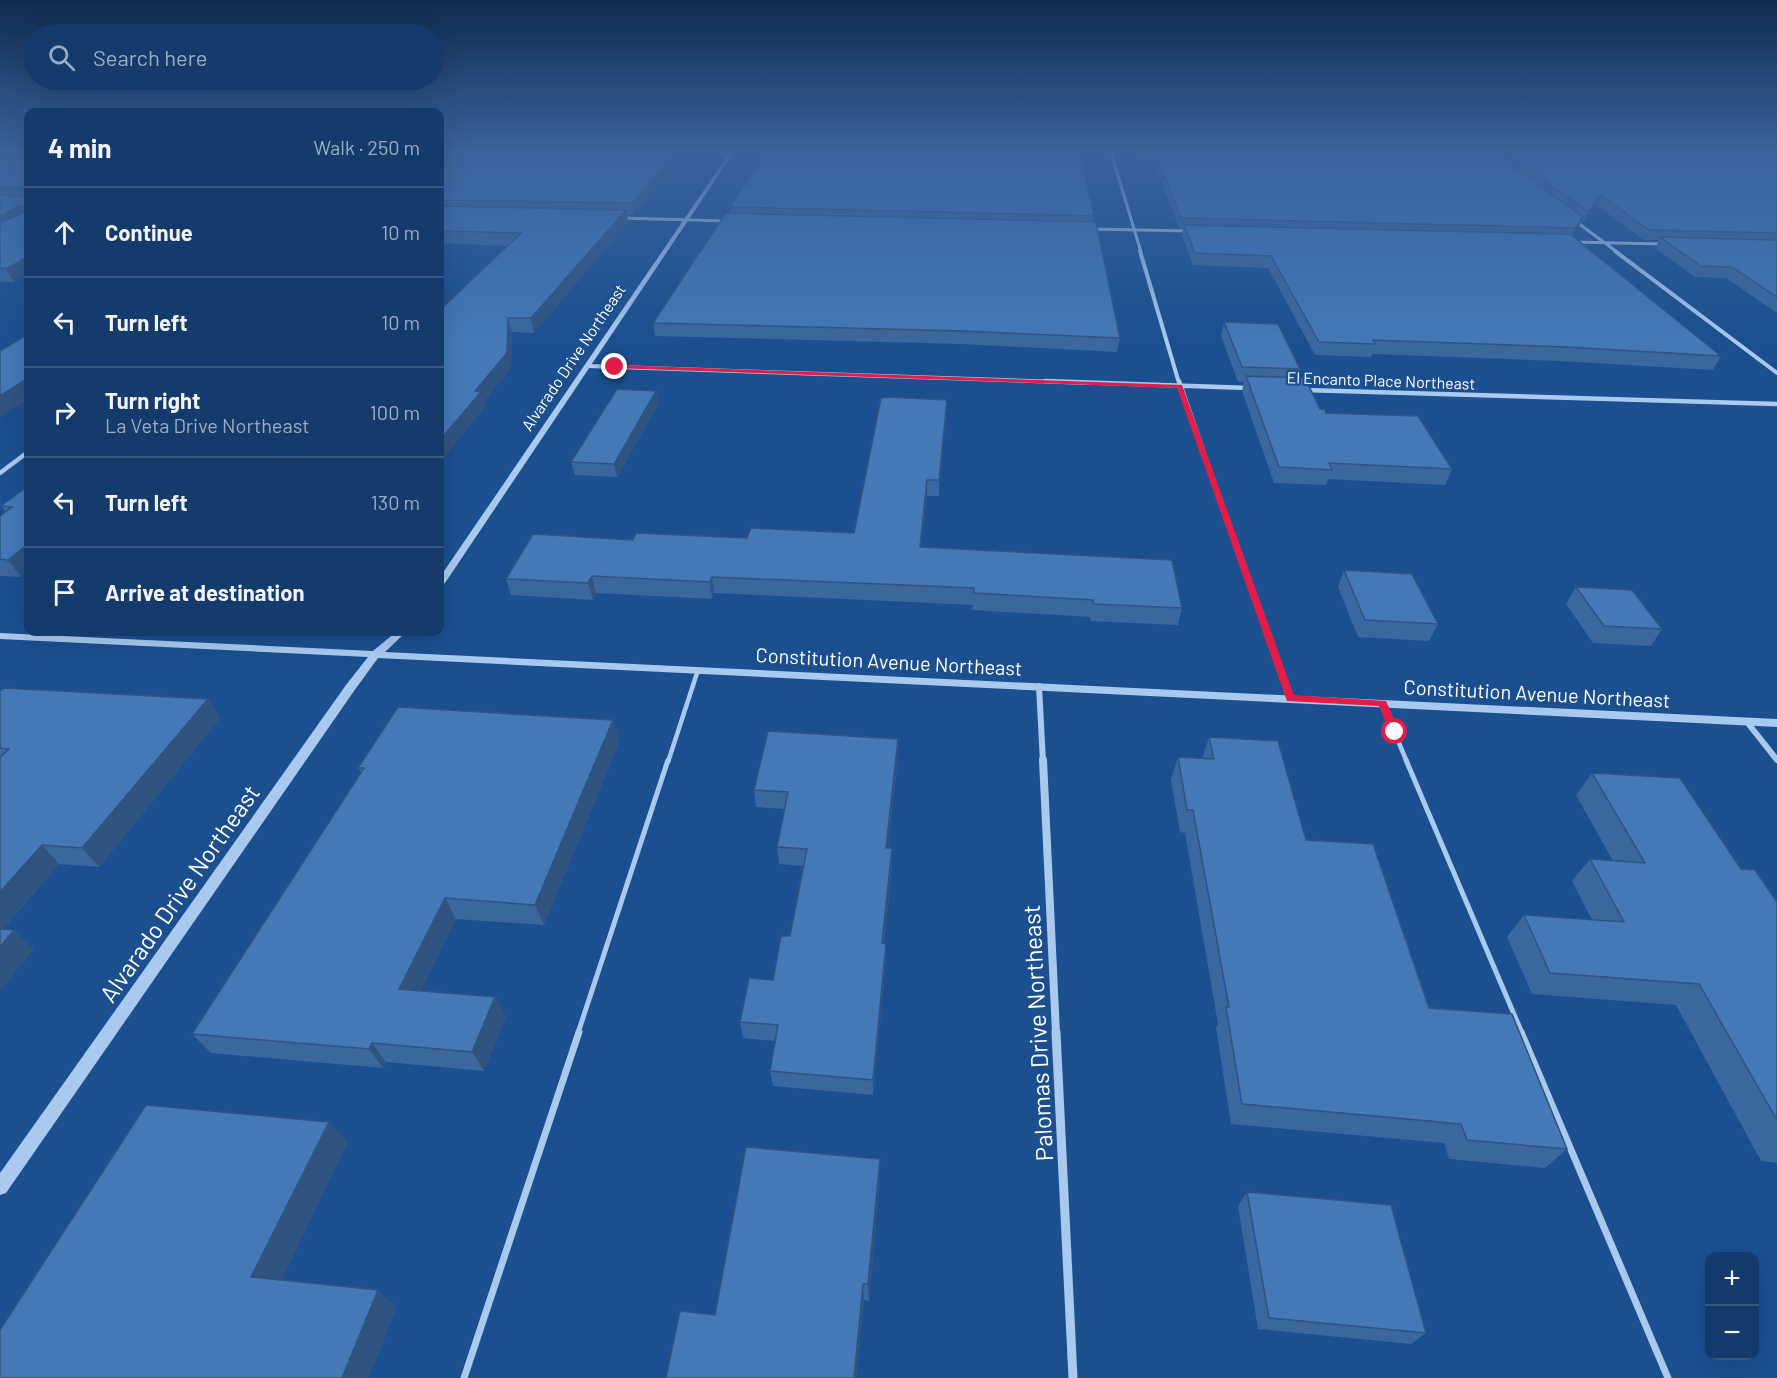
<!DOCTYPE html>
<meta charset="utf-8">
<style>
:root{--surface:#143b6b;--page:#1d4271;--text:#f1f3f6;--muted:#9dadc1;--line:#33557e}
body{margin:0;font-family:Barlow,sans-serif;background:var(--page);color:var(--text)}
.controls{position:absolute;right:18px;bottom:18px;display:grid;overflow:hidden;border-radius:12px;box-shadow:0 6px 24px #0002}
.controls button{width:54px;height:54px;display:grid;place-items:center;padding:0;border:0;border-bottom:2px solid var(--line);background:var(--surface);color:var(--text);font:30px sans-serif}
.stop{position:absolute;width:18px;height:18px;margin:-14px;border:4px solid #e11d48;border-radius:50%;background:#fff}
.stop.end{background:#e11d48;border-color:#fff;box-shadow:0 2px 6px #0008}
.list{margin:0;padding:0;list-style:none}
h2{display:flex;justify-content:space-between;align-items:center;height:78px;margin:0;padding:0 24px;font-size:26px}
h2 small{font-size:20px;font-weight:400;color:var(--muted)}
.list li{display:grid;grid-template-columns:39px 1fr auto;gap:18px;align-items:center;box-sizing:border-box;height:90px;padding:0 24px;border-top:2px solid var(--line)}
.list b{display:block;font-size:22px;white-space:nowrap}
.list p{margin:0;font-size:20px;white-space:nowrap;color:var(--muted)}
.list em{font-size:20px;font-style:normal;color:var(--muted)}
.icon{flex:none;width:33px;height:33px;fill:none;stroke:currentColor;stroke-width:2;stroke-linecap:round;stroke-linejoin:round}
.map{position:relative;flex:none;width:1777px;height:1378px;overflow:hidden}
.search{position:absolute;background:var(--surface);box-shadow:0 6px 24px #0002;left:24px;top:24px;width:420px;height:66px;display:flex;align-items:center;gap:15px;box-sizing:border-box;padding:0 21px;border-radius:33px;color:var(--muted);font-size:22px}
.panel{position:absolute;background:var(--surface);box-shadow:0 6px 24px #0002;left:24px;top:108px;width:420px;height:528px;border-radius:12px}
.map>svg:first-child{display:block}
.lines{fill:none;stroke-linecap:round;stroke-linejoin:round}
.service-far2{stroke:#a9c9ee;stroke-width:4.5}
.service-far1{stroke:#a9c9ee;stroke-width:5}
.service{stroke:#a9c9ee;stroke-width:7}
.minor-far5{stroke:#a9c9ee;stroke-width:3}
.minor-far4{stroke:#a9c9ee;stroke-width:4}
.minor-far3{stroke:#a9c9ee;stroke-width:4.5}
.minor-far2{stroke:#a9c9ee;stroke-width:6}
.minor-far1{stroke:#a9c9ee;stroke-width:8}
.minor{stroke:#a9c9ee;stroke-width:9}
.tertiary{fill:#a9c9ee;fill-rule:evenodd}
.wall{fill:#3a679d}
.shaded-wall{fill:#305480}
.building{fill:#4478b7;stroke:#305480;stroke-width:1.5}
.route{fill:#e11d48}
.labels{text-anchor:middle;dominant-baseline:central;stroke-width:4.5;stroke-linejoin:round;paint-order:stroke}
.far-street-label{font-size:16px;fill:#fff;stroke:#1b4f8f}
.street-label{font-size:20px;fill:#fff;stroke:#1b4f8f}
.near-street-label{font-size:24px;fill:#fff;stroke:#1b4f8f}
</style>
<div class="map">
<svg width="1777" height="1378" viewBox="0 0 1777 1378">
<rect width="100%" height="100%" fill="#1b4f8f"/>
<g class="lines">
<path class="service-far2" d="M 1382,703 L 1407,762
M 668,762 L 698,670"/>
<path class="service-far1" d="M 1406,760 L 1522,1033
M 578,1033 L 668,760"/>
<path class="service" d="M 1521,1032 L 1668,1378
M 464,1378 L 579,1032"/>
<path class="minor-far5" d="M 1110,149 L 1141,252
M 620,218 L 727,221
M 1574,220 L 1617,252
M 1091,229 L 1189,231
M 1574,242 L 1662,244"/>
<path class="minor-far4" d="M 1140,251 L 1179,383
M 1615,251 L 1777,373
M 588,366 L 1090,383"/>
<path class="minor-far3" d="M 1045,381 L 1249,388
M 1179,381 L 1237,549
M 1304,390 L 1777,404
M 0,473 L 28,452"/>
<path class="minor-far2" d="M 1237,548 L 1290,699
M 1039,686 L 1043,762
M 1747,722 L 1777,760"/>
<path class="minor-far1" d="M 1043,760 L 1056,1033"/>
<path class="minor" d="M 1056,1032 L 1073,1378"/>
<path class="tertiary" d="M 732,149 L 736,149 L 445,583 L 440,586 L 440,577 Z
M 396,632 L 406,632 L 385,652 L 1777,719 L 1777,727 L 378,658 L 354,691 L 6,1193 L 0,1195 L 0,1173 L 346,685 L 368,657 L 0,639 L 0,633 L 373,651 Z"/>
</g>
<path class="wall" d="M 0,149 L 28,149 L 28,274 L 14,282 L 0,282 Z
M 440,149 L 690,149 L 634,215 L 627,215 L 628,222 L 534,333 L 512,332 L 511,368 L 484,401 L 485,407 L 440,462 L 508,246 L 440,243 Z
M 766,149 L 1110,149 L 1109,159 L 1081,159 L 1094,216 L 1093,222 L 1120,338 L 1117,352 L 961,344 L 655,336 L 653,323 L 731,213 L 731,207 L 758,165 Z
M 1112,149 L 1777,149 L 1777,313 L 1726,278 L 1695,277 L 1655,248 L 1659,240 L 1644,240 L 1596,205 L 1583,222 L 1582,221 L 1578,228 L 1572,236 L 1721,356 L 1713,370 L 1559,361 L 1372,354 L 1371,357 L 1315,355 L 1268,268 L 1193,265 L 1182,236 L 1183,229 L 1179,228 L 1153,160 L 1117,159 Z
M 1224,322 L 1300,369 L 1298,378 L 1320,409 L 1452,469 L 1445,485 L 1328,479 L 1326,485 L 1274,483 L 1242,391 L 1244,382 L 1238,382 L 1221,336 Z
M 947,400 L 939,496 L 927,496 L 921,547 L 1182,608 L 1178,625 L 1091,621 L 1090,617 L 972,610 L 973,605 L 714,593 L 712,599 L 596,593 L 593,600 L 511,595 L 506,579 L 633,540 L 747,538 L 854,533 Z
M 658,404 L 617,477 L 575,475 L 571,462 Z
M 28,486 L 21,577 L 0,576 L 0,516 L 5,512 L 1,506 Z
M 1344,570 L 1438,624 L 1429,641 L 1358,637 L 1338,587 Z
M 1576,587 L 1662,629 L 1651,646 L 1593,643 L 1566,604 Z
M 0,691 L 208,699 L 220,718 L 99,867 L 59,864 L 3,929 L 34,949 L 0,990 Z
M 613,720 L 619,742 L 544,925 L 456,919 L 421,990 L 506,1016 L 484,1071 L 386,1062 L 383,1068 L 211,1053 L 192,1034 L 361,773 L 358,768 Z
M 1209,737 L 1306,840 L 1429,1008 L 1567,1149 L 1545,1168 L 1449,1159 L 1444,1143 L 1231,1124 L 1216,1028 L 1218,1024 L 1185,833 L 1180,832 L 1171,780 L 1178,757 L 1202,759 Z
M 898,739 L 898,757 L 888,848 L 892,848 L 892,865 L 884,944 L 886,960 L 873,1095 L 773,1086 L 770,1071 L 775,1041 L 743,1038 L 740,1022 L 773,980 L 790,936 L 803,866 L 779,864 L 777,847 L 785,809 L 756,807 L 754,790 Z
M 1592,773 L 1741,869 L 1777,902 L 1777,1163 L 1761,1161 L 1676,1005 L 1532,994 L 1507,937 L 1524,915 L 1592,920 L 1572,881 L 1590,859 L 1613,861 L 1576,795 Z
M 880,1178 L 869,1301 L 864,1300 L 856,1378 L 666,1378 Z
M 1247,1192 L 1426,1333 L 1411,1344 L 1258,1329 L 1238,1206 Z"/>
<path class="shaded-wall" d="M 680,149 L 690,149 L 634,215 L 632,203 Z
M 1601,195 L 1596,205 L 1583,222 L 1588,212 Z
M 19,206 L 26,219 L 0,232 L 0,216 Z
M 626,210 L 628,222 L 534,333 L 531,318 Z
M 1583,217 L 1578,228 L 1570,238 L 1575,228 Z
M 28,257 L 28,274 L 14,282 L 6,269 Z
M 508,318 L 512,332 L 511,368 L 484,401 L 485,407 L 440,462 L 440,440 Z
M 28,378 L 28,400 L 0,418 L 0,396 Z
M 656,391 L 658,404 L 617,477 L 614,464 Z
M 947,400 L 946,415 L 939,496 L 939,480 Z
M 927,480 L 927,496 L 919,564 L 920,547 Z
M 28,544 L 28,571 L 21,577 L 8,560 Z
M 592,576 L 596,593 L 593,600 L 588,583 Z
M 712,577 L 714,593 L 712,599 L 710,582 Z
M 208,699 L 220,718 L 99,867 L 82,848 Z
M 613,720 L 619,742 L 544,925 L 535,905 Z
M 898,739 L 898,757 L 886,865 L 886,848 Z
M 42,845 L 59,864 L 0,932 L 0,892 Z
M 892,848 L 892,865 L 882,960 L 882,943 Z
M 445,898 L 456,919 L 412,1009 L 399,989 Z
M 14,930 L 34,949 L 0,990 L 0,947 Z
M 886,944 L 886,960 L 873,1095 L 873,1080 Z
M 495,997 L 506,1016 L 484,1071 L 472,1052 Z
M 372,1043 L 386,1062 L 383,1068 L 369,1049 Z
M 329,1122 L 348,1142 L 275,1294 L 251,1277 Z
M 880,1159 L 880,1178 L 869,1301 L 868,1284 Z
M 863,1284 L 864,1300 L 856,1378 L 854,1378 Z
M 378,1290 L 397,1307 L 369,1378 L 342,1378 Z"/>
<path class="building" d="M 0,149 L 28,149 L 28,257 L 6,269 L 0,268 L 0,223 L 23,213 L 25,209 L 19,206 L 0,216 L 0,195 L 21,196 L 25,193 L 22,188 L 0,188 Z
M 444,149 L 680,149 L 632,203 L 440,200 L 440,152 Z
M 766,149 L 1110,149 L 1110,150 L 1079,149 L 1094,216 L 731,207 L 758,165 Z
M 1118,149 L 1489,149 L 1583,217 L 1575,228 L 1181,218 L 1154,151 L 1118,150 Z
M 1501,149 L 1777,149 L 1777,233 L 1649,230 L 1601,195 L 1588,212 Z
M 440,206 L 626,210 L 531,318 L 508,318 L 507,353 L 475,391 L 481,392 L 440,440 L 440,310 L 521,233 L 440,231 Z
M 726,213 L 1096,222 L 1120,338 L 962,331 L 653,323 Z
M 1184,225 L 1570,234 L 1721,356 L 1566,347 L 1373,340 L 1376,344 L 1319,342 L 1271,256 L 1195,253 Z
M 1660,237 L 1777,240 L 1777,297 L 1732,267 L 1701,266 Z
M 1224,322 L 1278,324 L 1300,369 L 1242,367 Z
M 28,334 L 28,378 L 0,396 L 0,351 Z
M 1246,376 L 1305,378 L 1320,409 L 1325,409 L 1326,413 L 1418,416 L 1452,469 L 1329,463 L 1332,470 L 1279,467 Z
M 617,389 L 656,391 L 614,464 L 571,462 Z
M 889,397 L 947,400 L 939,480 L 927,480 L 920,547 L 1172,560 L 1182,608 L 1094,604 L 1093,600 L 974,593 L 974,588 L 712,577 L 710,582 L 592,576 L 588,583 L 506,579 L 533,534 L 633,540 L 636,533 L 747,538 L 751,528 L 854,533 L 881,398 Z
M 28,486 L 28,544 L 8,560 L 0,559 L 0,516 L 12,507 L 1,506 Z
M 1344,570 L 1412,574 L 1438,624 L 1365,620 Z
M 1576,587 L 1632,590 L 1662,629 L 1604,626 Z
M 4,688 L 208,699 L 82,848 L 42,845 L 0,892 L 0,757 L 9,749 L 0,748 L 0,691 Z
M 398,707 L 613,720 L 535,905 L 445,898 L 399,989 L 495,997 L 472,1052 L 372,1043 L 369,1049 L 192,1034 L 364,768 L 358,768 Z
M 768,731 L 898,739 L 886,848 L 892,848 L 882,943 L 886,944 L 873,1080 L 770,1071 L 778,1025 L 740,1022 L 749,978 L 773,980 L 781,936 L 790,936 L 807,849 L 777,847 L 788,792 L 754,790 Z
M 1209,737 L 1278,741 L 1306,840 L 1373,844 L 1429,1008 L 1512,1014 L 1567,1149 L 1467,1140 L 1461,1124 L 1242,1104 L 1226,1007 L 1229,1007 L 1193,810 L 1187,810 L 1178,757 L 1214,759 Z
M 1592,773 L 1680,778 L 1741,869 L 1755,870 L 1777,902 L 1777,1120 L 1699,984 L 1550,973 L 1524,915 L 1624,922 L 1590,859 L 1645,863 Z
M 0,929 L 14,930 L 0,947 Z
M 146,1105 L 329,1122 L 251,1277 L 378,1290 L 342,1378 L 0,1378 L 0,1330 Z
M 746,1147 L 880,1159 L 868,1284 L 863,1284 L 854,1378 L 666,1378 L 680,1311 L 715,1315 Z
M 1247,1192 L 1391,1205 L 1426,1333 L 1269,1318 Z"/>
<linearGradient id="sky" x2="0" y2="1"><stop stop-color="#0f2b4f"/><stop offset="0.44" stop-color="#39639b"/><stop offset="1" stop-color="#39639b" stop-opacity="0"/></linearGradient>
<rect width="1777" height="342" fill="url(#sky)"/>
<path class="route" d="M 615,365 L 1182,385 L 1294,695 L 1386,701 L 1400,732 L 1391,735 L 1379,706 L 1287,701 L 1177,388 L 613,368 Z"/>
<g class="labels">
<g class="far-street-label">
<text transform="translate(573 357) rotate(-56)">Alvarado Drive Northeast</text>
<text transform="translate(1381 380) rotate(2)">El Encanto Place Northeast</text>
</g>
<g class="street-label">
<text transform="translate(889 661) rotate(3)">Constitution Avenue Northeast</text>
<text transform="translate(1537 693) rotate(3)">Constitution Avenue Northeast</text>
</g>
<g class="near-street-label">
<text transform="translate(179 893) rotate(-55)">Alvarado Drive Northeast</text>
<text transform="translate(1037 1033) rotate(-93)">Palomas Drive Northeast</text>
</g>
</g>
</svg>
<div class="controls">
<button>+</button>
<button>−</button>
</div>
<div class="stop" style="left:1395px;top:732px"></div>
<div class="stop end" style="left:615px;top:367px"></div>
<div class="search"><svg class="icon" aria-label="search" viewBox="0 0 24 24"><circle cx="10" cy="10" r="6"/><path d="M15 15l6 6"/></svg>Search here</div>
<section class="panel">
<h2>4 min<small>Walk · 250 m</small></h2>
<ul class="list">
<li><svg class="icon" aria-label="ahead" viewBox="0 0 24 24"><path d="M12 20V5M6 11l6-6 6 6"/></svg><div><b>Continue</b></div><em>10 m</em></li>
<li><svg class="icon" aria-label="left" viewBox="0 0 24 24"><path d="M17 20v-9H6M10 6l-5 5 5 5"/></svg><div><b>Turn left</b></div><em>10 m</em></li>
<li><svg class="icon" aria-label="right" viewBox="0 0 24 24"><path d="M7 20v-9h11M14 6l5 5-5 5"/></svg><div><b>Turn right</b><p>La Veta Drive Northeast</p></div><em>100 m</em></li>
<li><svg class="icon" aria-label="left" viewBox="0 0 24 24"><path d="M17 20v-9H6M10 6l-5 5 5 5"/></svg><div><b>Turn left</b></div><em>130 m</em></li>
<li><svg class="icon" aria-label="arrive" viewBox="0 0 24 24"><path d="M6 21V4h12l-3 4 3 4H6"/></svg><div><b>Arrive at destination</b></div></li>
</ul>
</section>
</div>
